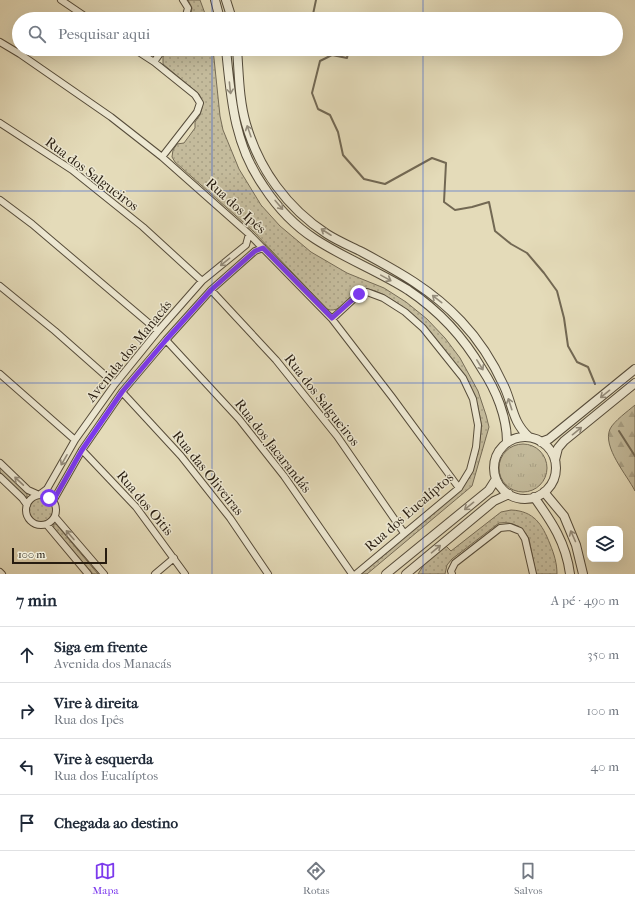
<!DOCTYPE html>
<html lang="pt">
<meta charset="utf-8">
<style>
:root{--surface:#fff;--page:#f2f2f3;--text:#1f2937;--muted:#747a83;--line:#e0e1e3;--accent:#7c3aed}
body{margin:0;font-family:"IM FELL French Canon",serif;background:var(--page);color:var(--text)}
.controls{position:absolute;right:12px;bottom:12px;display:grid;overflow:hidden;border-radius:8px;box-shadow:0 4px 16px #0002}
.controls button{width:36px;height:36px;display:grid;place-items:center;padding:0;border:0;border-bottom:1px solid var(--line);background:var(--surface);color:var(--text);font:20px sans-serif}
.scale{position:absolute;left:12px;bottom:10px;width:95px;box-sizing:border-box;padding-left:4px;border:2px solid #271c10;border-top:0;font-size:11px;line-height:14px;white-space:nowrap;color:#271c10;-webkit-text-stroke:3px #ede8d2;paint-order:stroke}
.stop{position:absolute;width:12px;height:12px;margin:-9px;border:3px solid #7c3aed;border-radius:50%;background:#fff}
.stop.end{background:#7c3aed;border-color:#fff;box-shadow:0 1px 4px #0008}
.list{margin:0;padding:0;list-style:none}
h2{display:flex;justify-content:space-between;align-items:center;height:52px;margin:0;padding:0 16px;font-size:17px}
h2 small{font-size:13px;font-weight:400;color:var(--muted)}
.list li{display:grid;grid-template-columns:26px 1fr auto;gap:12px;align-items:center;box-sizing:border-box;height:56px;padding:0 16px;border-top:1px solid var(--line)}
.list b{display:block;font-size:15px;white-space:nowrap}
.list p{margin:0;font-size:13px;white-space:nowrap;color:var(--muted)}
.list em{font-size:13px;font-style:normal;color:var(--muted)}
.icon{flex:none;width:22px;height:22px;fill:none;stroke:currentColor;stroke-width:2;stroke-linecap:round;stroke-linejoin:round}
.map{position:relative;flex:none;width:635px;height:574px;overflow:hidden}
.search{position:absolute;background:var(--surface);box-shadow:0 4px 16px #0002;left:12px;right:12px;top:12px;height:44px;display:flex;align-items:center;gap:10px;box-sizing:border-box;padding:0 14px;border-radius:22px;color:var(--muted);font-size:15px}
.sheet{height:276px;background:var(--surface)}
nav{display:flex;justify-content:space-around;align-items:center;box-sizing:border-box;height:56px;border-top:1px solid var(--line);background:var(--surface);font-size:11px;color:var(--muted)}
nav a{display:grid;justify-items:center;gap:2px}
nav .on{color:var(--accent)}
.map>svg:first-child{display:block}
.grass{fill:url(#grass-tufts);stroke:#766c56}
.forest{fill:url(#forest-firs);stroke:#766c56}
.park{fill:url(#park-dots);stroke:#766c56}
.lines{fill:none;stroke-linecap:round;stroke-linejoin:round}
.stream{stroke:#726853;stroke-width:2}
.minor-casing{stroke:#564c3a;stroke-width:8}
.tertiary-casing{stroke:#564c3a;stroke-width:10}
.minor{stroke:#ede8d2;stroke-width:6}
.tertiary{stroke:#ede8d2;stroke-width:8}
.oneway{stroke:#948c7b}
.route{stroke:#7c3aed;stroke-width:5}
.grid{fill:none;stroke:#1d4ed8;stroke-width:1;stroke-opacity:0.55}
.labels{text-anchor:middle;dominant-baseline:central;stroke-width:3;stroke-linejoin:round;paint-order:stroke}
.street-label{font-size:14px;fill:#271c10;stroke:#ede8d2}
</style>
<div class="map">
<svg width="635" height="574" viewBox="0 0 635 574">
<defs>
<pattern id="grass-tufts" width="24" height="20" patternUnits="userSpaceOnUse"><rect width="24" height="20" fill="#c4bb9c"/><path d="M3 7l-1-3M5 7V3M7 7l1-3M15 17l-1-3M17 17v-4M19 17l1-3" fill="none" stroke="#a8a085"/></pattern>
<pattern id="forest-firs" width="22" height="20" patternUnits="userSpaceOnUse"><rect width="22" height="20" fill="#c4bb9c"/><path d="M5 1l3.5 6h-7zM16 11l3.5 6h-7z" fill="#a8a085"/></pattern>
<pattern id="park-dots" width="8" height="8" patternUnits="userSpaceOnUse"><rect width="8" height="8" fill="#c4bb9c"/><path d="M2 2h.1M6 6h.1" fill="none" stroke="#a8a085" stroke-width="1.8" stroke-linecap="round"/></pattern>
</defs>
<rect width="100%" height="100%" fill="#e4dbb9"/>
<filter id="stains"><feTurbulence type="fractalNoise" baseFrequency=".005" numOctaves="4"/><feColorMatrix values="0 0 0 0 .2 0 0 0 0 .09 0 0 0 0 .02 0 0 0 .5 -.17"/></filter>
<radialGradient id="worn" r=".72"><stop offset=".6" stop-color="#630" stop-opacity="0"/><stop offset="1" stop-color="#630" stop-opacity=".3"/></radialGradient>
<path class="grass" d="M499 468a24 24 0 1 1 48 0a24 24 0 1 1-48 0Z
M 0,467 L 27,494 L 27,497 L 25,497 L 0,472 Z"/>
<path class="forest" d="M 635,405 L 635,491 C 627,475 602,447 610,429 C 614,421 628,411 635,405 Z"/>
<path class="park" d="M 188,0 L 200,0 L 207,19 L 190,19 L 192,8 Z
M 168,49 L 213,49 L 220,116 L 223,130 L 239,169 L 261,205 L 280,226 L 311,252 L 347,273 L 384,288 L 406,302 L 427,319 L 445,338 L 460,358 L 478,391 L 486,415 L 489,427 L 472,486 L 367,574 L 359,574 L 460,490 C 469,480 472,470 475,457 C 478,447 482,435 481,424 C 478,396 464,376 447,354 C 440,344 433,334 424,325 C 411,312 396,301 380,293 C 352,278 345,317 327,309 L 253,231 L 175,162 L 172,157 L 173,150 L 177,144 L 184,143 L 195,128 L 195,122 L 200,115 L 202,108 L 201,98 L 199,94 L 163,64 L 163,57 Z
M29 510a12 12 0 1 1 24 0a12 12 0 1 1-24 0Z
M 511,510 C 534,511 542,524 550,544 C 554,554 557,563 557,574 L 536,574 L 529,539 C 523,527 513,521 499,523 L 452,559 L 447,565 L 445,574 L 418,574 L 425,563 L 446,546 L 451,551 L 501,512 Z
M 53,524 L 56,524 L 98,574 L 93,574 L 53,527 Z"/>
<g class="lines">
<path class="stream" d="M 312,19 L 316,0
M 349,49 L 347,58 L 332,55 L 320,61 L 312,93 L 318,109 L 330,115 L 338,132 L 343,155 L 364,179 L 385,184 L 432,158 L 446,163 L 444,202 L 455,210 L 472,207 L 489,202 L 495,231 L 511,244 L 527,253 L 544,273 L 557,291 L 564,318 L 568,346 L 577,362 L 588,367 L 595,384
M 619,431 L 635,456"/>
<g class="minor-casing">
<path id="minor" d="M 61,0 L 89,19
M 183,0 L 188,8 L 185,19
M 0,42 L 20,54 L 111,117 L 162,157 L 249,234 L 332,319 L 392,397 L 459,488
M 134,49 L 154,62 L 195,95 L 200,103 L 197,112 L 162,157
M 154,62 L 163,49
M 0,123 L 72,170 L 143,227 L 202,281
M 0,200 L 32,224 L 158,331
M 0,286 L 55,331 L 115,384
M 211,290 L 276,360 L 337,436 L 404,533
M 332,319 L 359,294 L 367,292 L 383,298 L 405,312 L 423,328 L 463,378 L 473,399 L 478,425 L 476,447 L 470,470 L 459,488 L 356,574
M 166,340 L 239,419 L 284,476 L 352,574
M 0,374 L 75,440
M 122,392 L 181,456 L 230,518 L 268,574
M 82,450 L 136,507 L 185,574
M 0,463 L 28,490 L 39,495
M 0,477 L 22,498 L 27,505
M26 510a15 15 0 1 1 30 0a15 15 0 1 1-30 0Z
M 39,495 L 47,489 L 75,440 L 115,384 L 158,331 L 202,281 L 246,245 L 249,234
M 53,501 L 82,450 L 122,392 L 166,340 L 211,290 L 255,251 L 263,248
M 55,517 L 104,574
M 47,525 L 88,574
M 0,572 L 2,574
M 155,574 L 174,558
M 452,574 L 451,571 L 455,563 L 500,528 L 510,527 L 520,531 L 525,539 L 533,574"/>
</g>
<g class="tertiary-casing">
<path id="tertiary" d="M 215,0 L 220,19
M 226,0 L 232,19
M 226,49 C 231,99 234,145 264,187 C 277,207 295,226 315,239 C 344,258 378,271 408,290 C 438,310 464,338 482,369 C 496,390 507,417 507,442
M 237,49 C 239,74 239,100 246,124 C 259,169 287,208 327,234 C 338,241 350,246 362,252 C 399,272 432,290 461,321 C 479,340 493,362 504,386 C 513,405 512,422 529,437
M494 468a31 31 0 1 1 62 0a31 31 0 1 1-62 0Z
M 541,442 L 549,439 L 635,369
M 555,460 L 558,448 L 564,441 L 635,383
M 544,492 L 564,516 L 576,545 L 583,574
M 534,497 C 552,522 566,543 570,574
M 386,574 L 489,490 L 496,479
M 406,574 L 494,501 L 509,494"/>
</g>
<use href="#minor" class="minor"/>
<use href="#tertiary" class="tertiary"/>
</g>
<defs><path id="oneway-shaft" d="M-6 0H5M1.5-3L5.5 0L1.5 3" fill="none" stroke-width="1.6" stroke-linecap="round" stroke-linejoin="round"/></defs>
<g class="oneway">
<use href="#oneway-shaft" transform="translate(230 88) rotate(84)"/>
<use href="#oneway-shaft" transform="translate(249 131) rotate(-109)"/>
<use href="#oneway-shaft" transform="translate(279 205) rotate(50)"/>
<use href="#oneway-shaft" transform="translate(326 232) rotate(-147)"/>
<use href="#oneway-shaft" transform="translate(225 262) rotate(141)"/>
<use href="#oneway-shaft" transform="translate(386 278) rotate(29)"/>
<use href="#oneway-shaft" transform="translate(437 299) rotate(-142)"/>
<use href="#oneway-shaft" transform="translate(480 365) rotate(58)"/>
<use href="#oneway-shaft" transform="translate(605 394) rotate(141)"/>
<use href="#oneway-shaft" transform="translate(510 404) rotate(-108)"/>
<use href="#oneway-shaft" transform="translate(577 431) rotate(-39)"/>
<use href="#oneway-shaft" transform="translate(64 460) rotate(120)"/>
<use href="#oneway-shaft" transform="translate(19 481) rotate(-137)"/>
<use href="#oneway-shaft" transform="translate(469 506) rotate(141)"/>
<use href="#oneway-shaft" transform="translate(70 535) rotate(-131)"/>
<use href="#oneway-shaft" transform="translate(573 536) rotate(-114)"/>
<use href="#oneway-shaft" transform="translate(436 549) rotate(-40)"/>
</g>
<g class="lines">
<path class="route" d="M 49,498 L 53,501 L 82,450 L 122,392 L 166,340 L 211,290 L 255,251 L 263,248 L 332,318 L 359,294"/>
</g>
<path class="grid" d="M 212,0 L 212,19M 423,0 L 423,19M 212,49 L 212,574M 423,49 L 423,574M 0,191 L 635,191M 0,383 L 635,383"/>
<g class="labels">
<g class="street-label">
<text transform="translate(92 174) rotate(37)">Rua dos Salgueiros</text>
<text transform="translate(236 206) rotate(42)">Rua dos Ipês</text>
<text transform="translate(129 351) rotate(-51)">Avenida dos Manacás</text>
<text transform="translate(322 400) rotate(52)">Rua dos Salgueiros</text>
<text transform="translate(273 446) rotate(52)">Rua dos Jacarandás</text>
<text transform="translate(208 473) rotate(51)">Rua das Oliveiras</text>
<text transform="translate(145 503) rotate(50)">Rua dos Oitis</text>
<text transform="translate(409 512) rotate(-41)">Rua dos Eucalíptos</text>
</g>
</g>
<rect width="100%" height="100%" filter="url(#stains)"/>
<rect width="100%" height="100%" fill="url(#worn)"/>
</svg>
<div class="controls">
<button><svg class="icon" aria-label="layers" viewBox="0 0 24 24"><path d="M12 4l9 5-9 5-9-5zM3 14l9 5 9-5"/></svg></button>
</div>
<div class="scale">100 m</div>
<div class="stop" style="left:49px;top:498px"></div>
<div class="stop end" style="left:359px;top:294px"></div>
<div class="search"><svg class="icon" aria-label="search" viewBox="0 0 24 24"><circle cx="10" cy="10" r="6"/><path d="M15 15l6 6"/></svg>Pesquisar aqui</div>
</div>
<section class="sheet">
<h2>7 min<small>A pé · 490 m</small></h2>
<ul class="list">
<li><svg class="icon" aria-label="ahead" viewBox="0 0 24 24"><path d="M12 20V5M6 11l6-6 6 6"/></svg><div><b>Siga em frente</b><p>Avenida dos Manacás</p></div><em>350 m</em></li>
<li><svg class="icon" aria-label="right" viewBox="0 0 24 24"><path d="M7 20v-9h11M14 6l5 5-5 5"/></svg><div><b>Vire à direita</b><p>Rua dos Ipês</p></div><em>100 m</em></li>
<li><svg class="icon" aria-label="left" viewBox="0 0 24 24"><path d="M17 20v-9H6M10 6l-5 5 5 5"/></svg><div><b>Vire à esquerda</b><p>Rua dos Eucalíptos</p></div><em>40 m</em></li>
<li><svg class="icon" aria-label="arrive" viewBox="0 0 24 24"><path d="M6 21V4h12l-3 4 3 4H6"/></svg><div><b>Chegada ao destino</b></div></li>
</ul>
</section>
<nav>
<a class="on"><svg class="icon" aria-label="map" viewBox="0 0 24 24"><path d="M3 6l6-2 6 2 6-2v14l-6 2-6-2-6 2zM9 4v14M15 6v14"/></svg>Mapa</a>
<a><svg class="icon" aria-label="directions" viewBox="0 0 24 24"><path d="M12 3l9 9-9 9-9-9zM9 14v-3h6M13 9l2 2-2 2"/></svg>Rotas</a>
<a><svg class="icon" aria-label="saved" viewBox="0 0 24 24"><path d="M7 4h10v16l-5-4-5 4z"/></svg>Salvos</a>
</nav>
